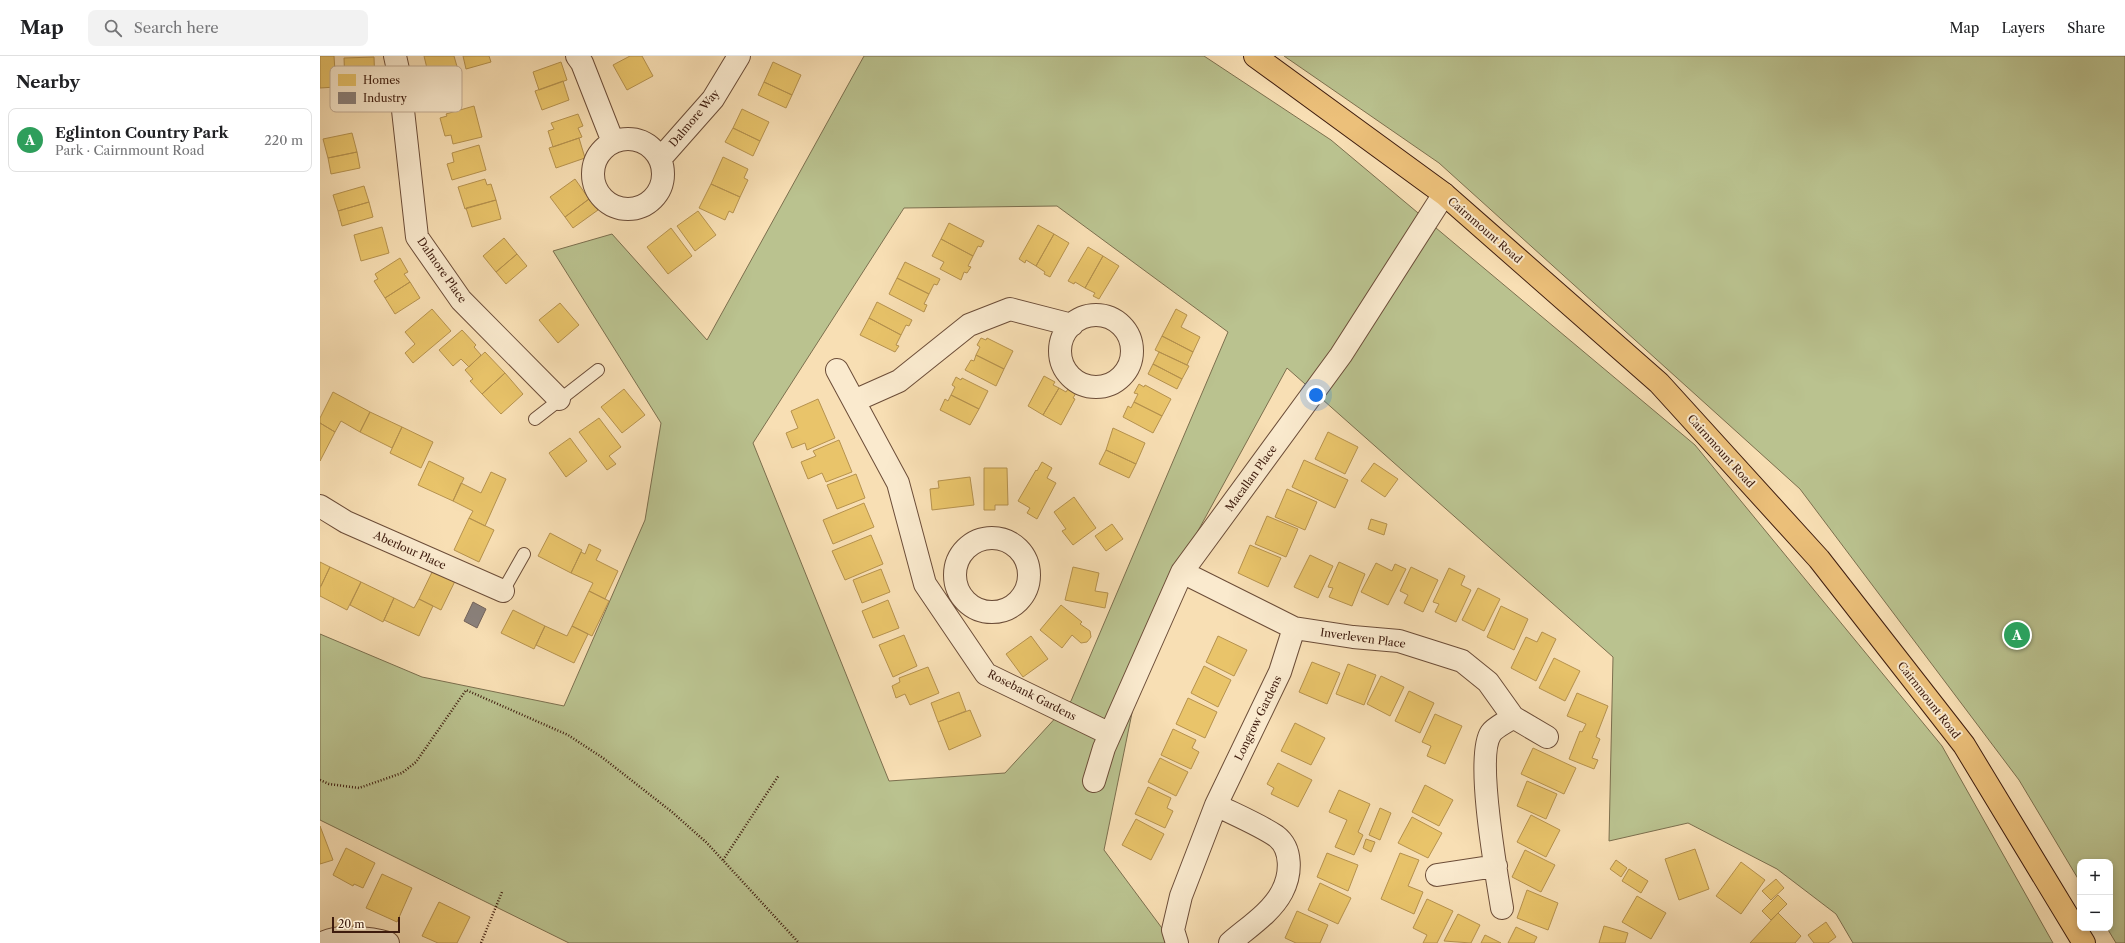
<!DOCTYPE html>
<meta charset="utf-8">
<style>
:root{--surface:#fff;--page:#f2f2f2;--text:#202124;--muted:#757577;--line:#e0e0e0;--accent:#0f766e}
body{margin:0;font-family:"Libre Caslon Text",serif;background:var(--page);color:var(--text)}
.controls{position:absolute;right:12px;bottom:12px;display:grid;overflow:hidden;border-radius:8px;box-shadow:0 2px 6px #0003}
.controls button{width:36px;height:36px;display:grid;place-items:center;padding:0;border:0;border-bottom:1px solid var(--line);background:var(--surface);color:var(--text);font:20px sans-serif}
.scale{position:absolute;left:12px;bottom:10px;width:68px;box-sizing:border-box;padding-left:4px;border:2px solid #3e1c0e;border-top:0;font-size:11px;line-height:14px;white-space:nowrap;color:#3e1c0e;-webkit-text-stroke:3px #faeace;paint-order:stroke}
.you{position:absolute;left:996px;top:339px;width:14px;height:14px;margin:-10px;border:3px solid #fff;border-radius:50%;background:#1a73e8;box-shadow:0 0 0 6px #1a73e833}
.badge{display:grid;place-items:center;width:26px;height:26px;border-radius:50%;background:var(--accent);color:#fff;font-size:13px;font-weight:700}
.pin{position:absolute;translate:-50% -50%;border:2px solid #fff;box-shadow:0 1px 4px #0006}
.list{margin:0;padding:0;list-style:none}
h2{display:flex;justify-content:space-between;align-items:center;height:52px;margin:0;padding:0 16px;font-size:17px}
h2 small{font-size:13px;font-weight:400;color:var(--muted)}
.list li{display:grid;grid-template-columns:26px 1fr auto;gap:12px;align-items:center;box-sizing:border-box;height:64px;margin:0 8px 8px;padding:0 8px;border:1px solid var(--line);border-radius:8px}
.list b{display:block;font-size:15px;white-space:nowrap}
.list p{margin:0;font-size:13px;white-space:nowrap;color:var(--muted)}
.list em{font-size:13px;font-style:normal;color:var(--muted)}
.icon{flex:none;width:22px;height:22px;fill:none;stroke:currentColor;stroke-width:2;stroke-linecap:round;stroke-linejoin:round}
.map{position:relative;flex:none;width:1805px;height:887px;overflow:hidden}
header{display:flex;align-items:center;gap:24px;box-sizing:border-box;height:56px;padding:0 20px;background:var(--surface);border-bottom:1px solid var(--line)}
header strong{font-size:19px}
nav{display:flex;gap:22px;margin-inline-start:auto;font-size:14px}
.search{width:280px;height:36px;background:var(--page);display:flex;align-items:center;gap:10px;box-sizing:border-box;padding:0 14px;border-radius:8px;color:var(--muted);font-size:15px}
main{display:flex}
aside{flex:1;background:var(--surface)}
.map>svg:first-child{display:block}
.green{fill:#bac28f;stroke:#7c6f4e;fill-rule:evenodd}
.homes{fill:#e9c46a;stroke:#b6924e}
.industry{fill:#8a817c;stroke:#73635b}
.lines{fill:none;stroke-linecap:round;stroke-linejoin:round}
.lane-casing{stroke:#6c4d38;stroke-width:14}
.street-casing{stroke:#6c4d38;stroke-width:24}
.primary-casing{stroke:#3e1c0e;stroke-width:24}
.path{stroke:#3e1c0e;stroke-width:2.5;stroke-dasharray:1 2;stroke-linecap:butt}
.lane{stroke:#faeace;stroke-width:12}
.street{stroke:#faeace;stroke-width:22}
.primary{stroke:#ecc07a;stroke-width:22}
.labels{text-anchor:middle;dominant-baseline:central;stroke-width:4;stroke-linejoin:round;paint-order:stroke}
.street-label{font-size:11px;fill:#3e1c0e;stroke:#faeace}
.key{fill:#faeace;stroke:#c2ac94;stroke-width:1}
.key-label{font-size:11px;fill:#3e1c0e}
</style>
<header>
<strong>Map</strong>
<div class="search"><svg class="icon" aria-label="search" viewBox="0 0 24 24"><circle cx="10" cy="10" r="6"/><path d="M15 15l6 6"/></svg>Search here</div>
<nav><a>Map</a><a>Layers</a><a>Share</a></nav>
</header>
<main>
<aside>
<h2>Nearby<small></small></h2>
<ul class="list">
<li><span class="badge" style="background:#2e9e5b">A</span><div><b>Eglinton Country Park</b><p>Park · Cairnmount Road</p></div><em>220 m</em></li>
</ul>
</aside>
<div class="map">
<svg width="1805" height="887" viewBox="0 0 1805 887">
<rect width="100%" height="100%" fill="#f8dfb4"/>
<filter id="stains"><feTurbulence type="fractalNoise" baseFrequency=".005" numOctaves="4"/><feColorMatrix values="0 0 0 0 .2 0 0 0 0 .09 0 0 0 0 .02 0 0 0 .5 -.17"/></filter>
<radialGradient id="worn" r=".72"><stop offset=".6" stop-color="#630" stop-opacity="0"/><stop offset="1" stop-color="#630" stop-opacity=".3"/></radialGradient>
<path class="green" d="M 544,0 L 884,0 L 1011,84 L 1375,389 L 1622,690 L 1733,887 L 1533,887 L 1516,858 L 1457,813 L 1368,767 L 1289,785 L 1293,601 L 967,312 L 832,559 L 784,794 L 853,887 L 249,887 L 0,764 L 0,578 L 102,621 L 244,650 L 325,464 L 341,367 L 233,195 L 292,178 L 387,284 ZM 737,150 L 908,276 L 751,645 L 685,717 L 569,725 L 433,387 L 584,152 Z
M 964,0 L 1805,0 L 1805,887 L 1796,887 L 1787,872 L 1790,872 L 1790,806 L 1760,806 L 1760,826 L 1699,724 L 1480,433 L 1119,107 Z"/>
<path class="homes" d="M 0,0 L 14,0 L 16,31 L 0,32 Z
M 104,0 L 134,0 L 138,14 L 126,17 L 129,29 L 112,33 Z
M 143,0 L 169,0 L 171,6 L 146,13 Z
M 310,0 L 322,0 L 333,20 L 307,34 L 293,9 Z
M 54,1 L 55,29 L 25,29 L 24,2 Z
M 241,6 L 247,24 L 219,34 L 213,16 Z
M 453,6 L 481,19 L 472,39 L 444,26 Z
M 243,25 L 249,44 L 222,54 L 215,35 Z
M 444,26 L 472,39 L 466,52 L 438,39 Z
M 154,50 L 162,81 L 133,88 L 131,79 L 125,80 L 120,62 L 127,60 L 126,58 Z
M 422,53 L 449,66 L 440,85 L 413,72 Z
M 258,58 L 263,70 L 258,72 L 262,81 L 233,91 L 228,75 L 234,73 L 231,67 Z
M 413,72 L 440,85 L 433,100 L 405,86 Z
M 32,77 L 37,96 L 8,102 L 3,83 Z
M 259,82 L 265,102 L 236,112 L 229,92 Z
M 159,89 L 166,114 L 132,124 L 127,108 L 134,106 L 132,97 Z
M 37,96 L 40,112 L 11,118 L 8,102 Z
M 403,101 L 428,113 L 424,122 L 428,124 L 420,141 L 391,128 Z
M 165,123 L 167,129 L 171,128 L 176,144 L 145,153 L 138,131 Z
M 255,123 L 269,143 L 245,161 L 230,141 Z
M 391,128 L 420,141 L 413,157 L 409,155 L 405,164 L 379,152 Z
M 44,130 L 49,146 L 18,155 L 13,139 Z
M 269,143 L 278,154 L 253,172 L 245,161 Z
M 176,144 L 181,163 L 152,171 L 146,152 Z
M 49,146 L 53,161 L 22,170 L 18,155 Z
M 378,155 L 396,179 L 375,195 L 357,170 Z
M 629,167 L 664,185 L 661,191 L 658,190 L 653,200 L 621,183 Z
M 718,169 L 734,178 L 716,210 L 706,204 L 705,207 L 699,203 Z
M 62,171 L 69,197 L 41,205 L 34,179 Z
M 351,172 L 372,200 L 348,218 L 327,191 Z
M 734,178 L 749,187 L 730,221 L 724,218 L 725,216 L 716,210 Z
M 184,182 L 197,198 L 176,216 L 163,200 Z
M 621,183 L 653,200 L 648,210 L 651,211 L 647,217 L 644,216 L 641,224 L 620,213 L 624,206 L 612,200 Z
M 768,191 L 783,200 L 765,232 L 755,226 L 754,228 L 748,225 Z
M 197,198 L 207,210 L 186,228 L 176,216 Z
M 783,200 L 799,210 L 779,243 L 773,240 L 775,237 L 765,232 Z
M 80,202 L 88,216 L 84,218 L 90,226 L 65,242 L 54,225 L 58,223 L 55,218 Z
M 585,206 L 620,223 L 617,229 L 614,228 L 609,238 L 577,222 Z
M 577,222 L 609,238 L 604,248 L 607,249 L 604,256 L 569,238 Z
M 90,226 L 100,242 L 75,258 L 65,242 Z
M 557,246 L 592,264 L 589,270 L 586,269 L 581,279 L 549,262 Z
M 240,247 L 259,269 L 238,287 L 219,264 Z
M 112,253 L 131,275 L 93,307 L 85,297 L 95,288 L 85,276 Z
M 856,253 L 867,259 L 861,271 L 880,281 L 873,296 L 842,280 Z
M 549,262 L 581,279 L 576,289 L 579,290 L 575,296 L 540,279 Z
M 142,274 L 156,289 L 154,291 L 161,299 L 149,311 L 141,303 L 133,310 L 119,294 Z
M 842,280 L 873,296 L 867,309 L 835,294 Z
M 661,282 L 666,284 L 667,282 L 693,295 L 684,313 L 656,299 L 660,291 L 657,289 Z
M 165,296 L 185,317 L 162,338 L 150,325 L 153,323 L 145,314 Z
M 839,296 L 869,310 L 862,323 L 833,308 Z
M 656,299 L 684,313 L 676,330 L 645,314 L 651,304 L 654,305 Z
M 833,308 L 862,323 L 857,333 L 828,318 Z
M 185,317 L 203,338 L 181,358 L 162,338 Z
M 724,320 L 735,326 L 733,329 L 739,332 L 723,359 L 708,350 Z
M 636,321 L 641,324 L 642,322 L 668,335 L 659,353 L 631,339 L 635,331 L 632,329 Z
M 819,328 L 824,331 L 825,329 L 851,343 L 842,360 L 814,346 L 818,338 L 814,337 Z
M 739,332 L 746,336 L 748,333 L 756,337 L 753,342 L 755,343 L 741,369 L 723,359 Z
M 304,333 L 325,359 L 302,377 L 281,351 Z
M 13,336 L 50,356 L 40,376 L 21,365 L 15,376 L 0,367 L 0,362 Z
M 631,339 L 659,353 L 650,369 L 620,354 L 625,343 L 628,345 Z
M 498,343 L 515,382 L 487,394 L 485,387 L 472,392 L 466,377 L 478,372 L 471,355 Z
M 814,346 L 842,360 L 833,377 L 803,361 L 808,350 L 811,352 Z
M 50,356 L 82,371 L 72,392 L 40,376 Z
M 279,362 L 301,391 L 289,400 L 296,408 L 287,414 L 259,376 Z
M 0,367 L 15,376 L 0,405 Z
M 82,371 L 113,386 L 101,412 L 70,397 Z
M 793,372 L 825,387 L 816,408 L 786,394 Z
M 1008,376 L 1038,391 L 1025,418 L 995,403 Z
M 250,382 L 267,405 L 246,421 L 229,397 Z
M 519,384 L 532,416 L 506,426 L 502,417 L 488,423 L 481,406 L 496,400 L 493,395 Z
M 786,394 L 816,408 L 809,422 L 779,408 Z
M 984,404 L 1028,424 L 1015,452 L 972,431 Z
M 109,405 L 144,422 L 133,445 L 98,429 Z
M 722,406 L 732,412 L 727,422 L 736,427 L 717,463 L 707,457 L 710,452 L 698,445 L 716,414 L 717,415 Z
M 1054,407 L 1078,423 L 1065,441 L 1041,425 Z
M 664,412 L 687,412 L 688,449 L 675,449 L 675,454 L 664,454 Z
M 171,416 L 186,423 L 165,470 L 149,462 L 153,455 L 133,445 L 141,427 L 161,437 Z
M 536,418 L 545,442 L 517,453 L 507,429 Z
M 650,421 L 654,449 L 612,454 L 610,433 L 619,432 L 618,425 Z
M 967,433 L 997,446 L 985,474 L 955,461 Z
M 754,441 L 776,472 L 753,489 L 742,475 L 746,473 L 734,456 Z
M 544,447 L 554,471 L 513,488 L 503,464 Z
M 947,460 L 978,473 L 966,501 L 935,488 Z
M 149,462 L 174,474 L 159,506 L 134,494 Z
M 1051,463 L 1067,468 L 1064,479 L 1048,473 Z
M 792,468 L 803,483 L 786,495 L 775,480 Z
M 230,477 L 262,494 L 251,517 L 218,500 Z
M 551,479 L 563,508 L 525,524 L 512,495 Z
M 269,488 L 281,494 L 276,504 L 298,515 L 285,543 L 269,535 L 273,527 L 251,517 L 261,496 L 265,498 Z
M 930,489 L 961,502 L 948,531 L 918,517 Z
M 990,499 L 1013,510 L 998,542 L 974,531 Z
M 0,506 L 10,511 L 1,530 L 0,530 Z
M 1019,506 L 1045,518 L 1032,550 L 1009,541 L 1013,532 L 1008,531 Z
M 1056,507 L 1072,515 L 1075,508 L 1086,513 L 1068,549 L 1041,536 Z
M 115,510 L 137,521 L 121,554 L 99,543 Z
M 10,511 L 41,526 L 27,554 L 0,540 L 0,532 Z
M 753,511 L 779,517 L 775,535 L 788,537 L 785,552 L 745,544 Z
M 1091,511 L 1118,524 L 1103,556 L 1084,547 L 1088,539 L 1080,535 Z
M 1129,512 L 1145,520 L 1141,529 L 1151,534 L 1136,566 L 1115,556 L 1119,548 L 1113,546 Z
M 561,513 L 570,536 L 542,547 L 533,524 Z
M 41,526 L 74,542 L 63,566 L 30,549 Z
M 1158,532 L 1180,543 L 1164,575 L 1142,564 Z
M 269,535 L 289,545 L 272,580 L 252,570 Z
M 74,542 L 94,552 L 99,543 L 113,550 L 99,580 L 64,564 Z
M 568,544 L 579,572 L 553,582 L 542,555 Z
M 741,549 L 762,566 L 760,568 L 770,575 L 771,581 L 767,586 L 761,587 L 752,579 L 742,592 L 720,574 Z
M 1181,550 L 1208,563 L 1194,594 L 1167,581 Z
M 193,554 L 225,570 L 214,593 L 181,577 Z
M 225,570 L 247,580 L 252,570 L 268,578 L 254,607 L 216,589 Z
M 1222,576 L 1236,583 L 1216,625 L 1191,612 L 1206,581 L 1217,586 Z
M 584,579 L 597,610 L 573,621 L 559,589 Z
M 711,580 L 728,603 L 703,621 L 686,598 Z
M 898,580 L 927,594 L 914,620 L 886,606 Z
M 1234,602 L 1260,615 L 1245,645 L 1219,632 Z
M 992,606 L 1020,617 L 1007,648 L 979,636 Z
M 1028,608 L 1056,619 L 1044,649 L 1016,638 Z
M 884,610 L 911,624 L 898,651 L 871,637 Z
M 608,611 L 619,637 L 590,649 L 585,638 L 576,642 L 572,630 L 580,626 L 579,622 Z
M 1061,620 L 1084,631 L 1070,660 L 1047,648 Z
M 1089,635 L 1114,647 L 1100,677 L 1075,665 Z
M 639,636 L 646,655 L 618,666 L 611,647 Z
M 1257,637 L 1288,650 L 1276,681 L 1280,683 L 1272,702 L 1278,704 L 1274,713 L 1249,703 L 1260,675 L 1262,676 L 1266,668 L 1247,660 Z
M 868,642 L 897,656 L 885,682 L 856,668 Z
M 650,654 L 661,680 L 629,694 L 618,666 Z
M 1115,658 L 1142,670 L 1125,708 L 1107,700 L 1111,690 L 1102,686 Z
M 975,667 L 1005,682 L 991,709 L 961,695 Z
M 853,673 L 876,684 L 872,692 L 879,696 L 871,713 L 841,699 Z
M 1213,692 L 1256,712 L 1244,738 L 1201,718 Z
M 840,702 L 868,716 L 856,740 L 828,726 Z
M 958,707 L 992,724 L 978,751 L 951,738 L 954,732 L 947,728 Z
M 1207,725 L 1237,738 L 1226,763 L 1197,750 Z
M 1105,729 L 1133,744 L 1119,770 L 1092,756 Z
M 828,731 L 851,742 L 847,752 L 853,755 L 845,772 L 815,758 Z
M 1019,734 L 1050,748 L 1038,776 L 1043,779 L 1034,799 L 1015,791 L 1027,764 L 1009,756 Z
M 1060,752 L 1071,757 L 1060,784 L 1049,779 Z
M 1211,759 L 1240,774 L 1226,801 L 1197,786 Z
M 1092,761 L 1122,777 L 1108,802 L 1078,787 Z
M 816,763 L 844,778 L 831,804 L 802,789 Z
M 0,770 L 13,804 L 0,808 Z
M 1046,783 L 1055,786 L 1051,796 L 1043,792 Z
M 26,792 L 55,807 L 43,832 L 34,828 L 33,830 L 13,819 Z
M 1375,793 L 1389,833 L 1359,844 L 1345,803 Z
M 1205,794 L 1235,809 L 1221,836 L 1192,821 Z
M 1007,797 L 1038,809 L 1028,835 L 997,821 Z
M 1080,797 L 1099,804 L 1088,830 L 1103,836 L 1094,858 L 1061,843 Z
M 1296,804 L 1307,812 L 1301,821 L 1290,813 Z
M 1421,806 L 1445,824 L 1421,858 L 1396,840 Z
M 1309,813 L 1328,825 L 1321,837 L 1302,825 Z
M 62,818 L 92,832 L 77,866 L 46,852 Z
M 1456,823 L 1464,832 L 1451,844 L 1442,835 Z
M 1000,827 L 1031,842 L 1018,868 L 988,854 Z
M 1207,834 L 1238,847 L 1228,874 L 1197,862 Z
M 1458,839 L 1467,848 L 1451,864 L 1442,855 Z
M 1317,840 L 1346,857 L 1331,883 L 1302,866 Z
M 1107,843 L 1133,855 L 1117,887 L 1103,887 L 1107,879 L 1093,872 Z
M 119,846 L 150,861 L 137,887 L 118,887 L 102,880 Z
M 977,855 L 1008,869 L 1000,887 L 976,887 L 965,882 Z
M 1458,857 L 1481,880 L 1475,887 L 1430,887 Z
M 1138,858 L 1160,869 L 1151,887 L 1124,885 Z
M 1506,866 L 1516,881 L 1508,887 L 1494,887 L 1488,879 Z
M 1284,870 L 1308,877 L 1305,887 L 1279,887 Z
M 1196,871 L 1217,881 L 1214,887 L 1188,887 Z
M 1165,879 L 1181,887 L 1161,887 Z"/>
<path class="industry" d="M 153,546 L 166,553 L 157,572 L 144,565 Z"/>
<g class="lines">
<g class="lane-casing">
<path id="lane" d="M 215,363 L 278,314
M 183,535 L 204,498"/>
</g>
<g class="street-casing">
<path id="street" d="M 75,0 L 79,18 L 97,181 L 141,244 L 239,343
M 257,0 L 262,7 L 293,86
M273 118a35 35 0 1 1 70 0a35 35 0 1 1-70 0Z
M 340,103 L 393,43 L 419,0
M740 295a36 36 0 1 1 72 0a36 36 0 1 1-72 0Z
M 517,314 L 578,427 L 605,528 L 666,618 L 790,678
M 534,345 L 579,325 L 649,269 L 690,253 L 752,269
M 0,450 L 26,466 L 183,535
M635 519a37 37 0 1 1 74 0a37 37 0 1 1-74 0Z
M 862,516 L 974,572 L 1033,581 L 1079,585 L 1142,605 L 1168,626 L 1193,661 L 1227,681
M 774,725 L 784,692 L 862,516 L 1021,299 L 1124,138
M 896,749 C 914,758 940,769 956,780 C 973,793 971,819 962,836 C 951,857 927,872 910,887
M 1117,819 L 1176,810
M 1182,852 C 1177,821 1155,700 1171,677 C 1175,671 1187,666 1193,661
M 3,887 C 18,878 51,882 68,887
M 857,887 L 853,874 L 861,840 L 896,749 L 960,616 L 974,572"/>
</g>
<g class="primary-casing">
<path id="primary" d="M 935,0 L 1124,138 L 1339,327 L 1499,503 L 1644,689 L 1764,887"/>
</g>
<path class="path" d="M 0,724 L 9,728 L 39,732 L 82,717 L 96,706 L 146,634 L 248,679 L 283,702 L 352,756 L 387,787 L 479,887
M 403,804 L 459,719
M 161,887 L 182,836"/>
<use href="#lane" class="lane"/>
<use href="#street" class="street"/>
<use href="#primary" class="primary"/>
</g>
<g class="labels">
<g class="street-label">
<text transform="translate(374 62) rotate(-50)">Dalmore Way</text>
<text transform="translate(1165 174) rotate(41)">Cairnmount Road</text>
<text transform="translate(122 214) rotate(55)">Dalmore Place</text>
<text transform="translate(1401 395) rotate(48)">Cairnmount Road</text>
<text transform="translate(931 422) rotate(-54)">Macallan Place</text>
<text transform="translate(90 494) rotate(24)">Aberlour Place</text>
<text transform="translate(1043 582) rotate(8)">Inverleven Place</text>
<text transform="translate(712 639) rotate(27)">Rosebank Gardens</text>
<text transform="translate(1609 644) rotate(52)">Cairnmount Road</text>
<text transform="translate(938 662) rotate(-64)">Longrow Gardens</text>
</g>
</g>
<rect x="10" y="10" width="132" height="46" rx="6" class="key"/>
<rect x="18" y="18" width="18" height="12" fill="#e9c46a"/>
<rect x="18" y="36" width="18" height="12" fill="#8a817c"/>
<g class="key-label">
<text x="43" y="28">Homes</text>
<text x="43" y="46">Industry</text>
</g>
<rect width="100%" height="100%" filter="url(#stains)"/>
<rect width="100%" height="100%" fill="url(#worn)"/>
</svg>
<div class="controls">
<button>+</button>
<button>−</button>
</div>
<div class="scale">20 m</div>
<div class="you"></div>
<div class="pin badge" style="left:1697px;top:579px;background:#2e9e5b">A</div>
</div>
</main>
